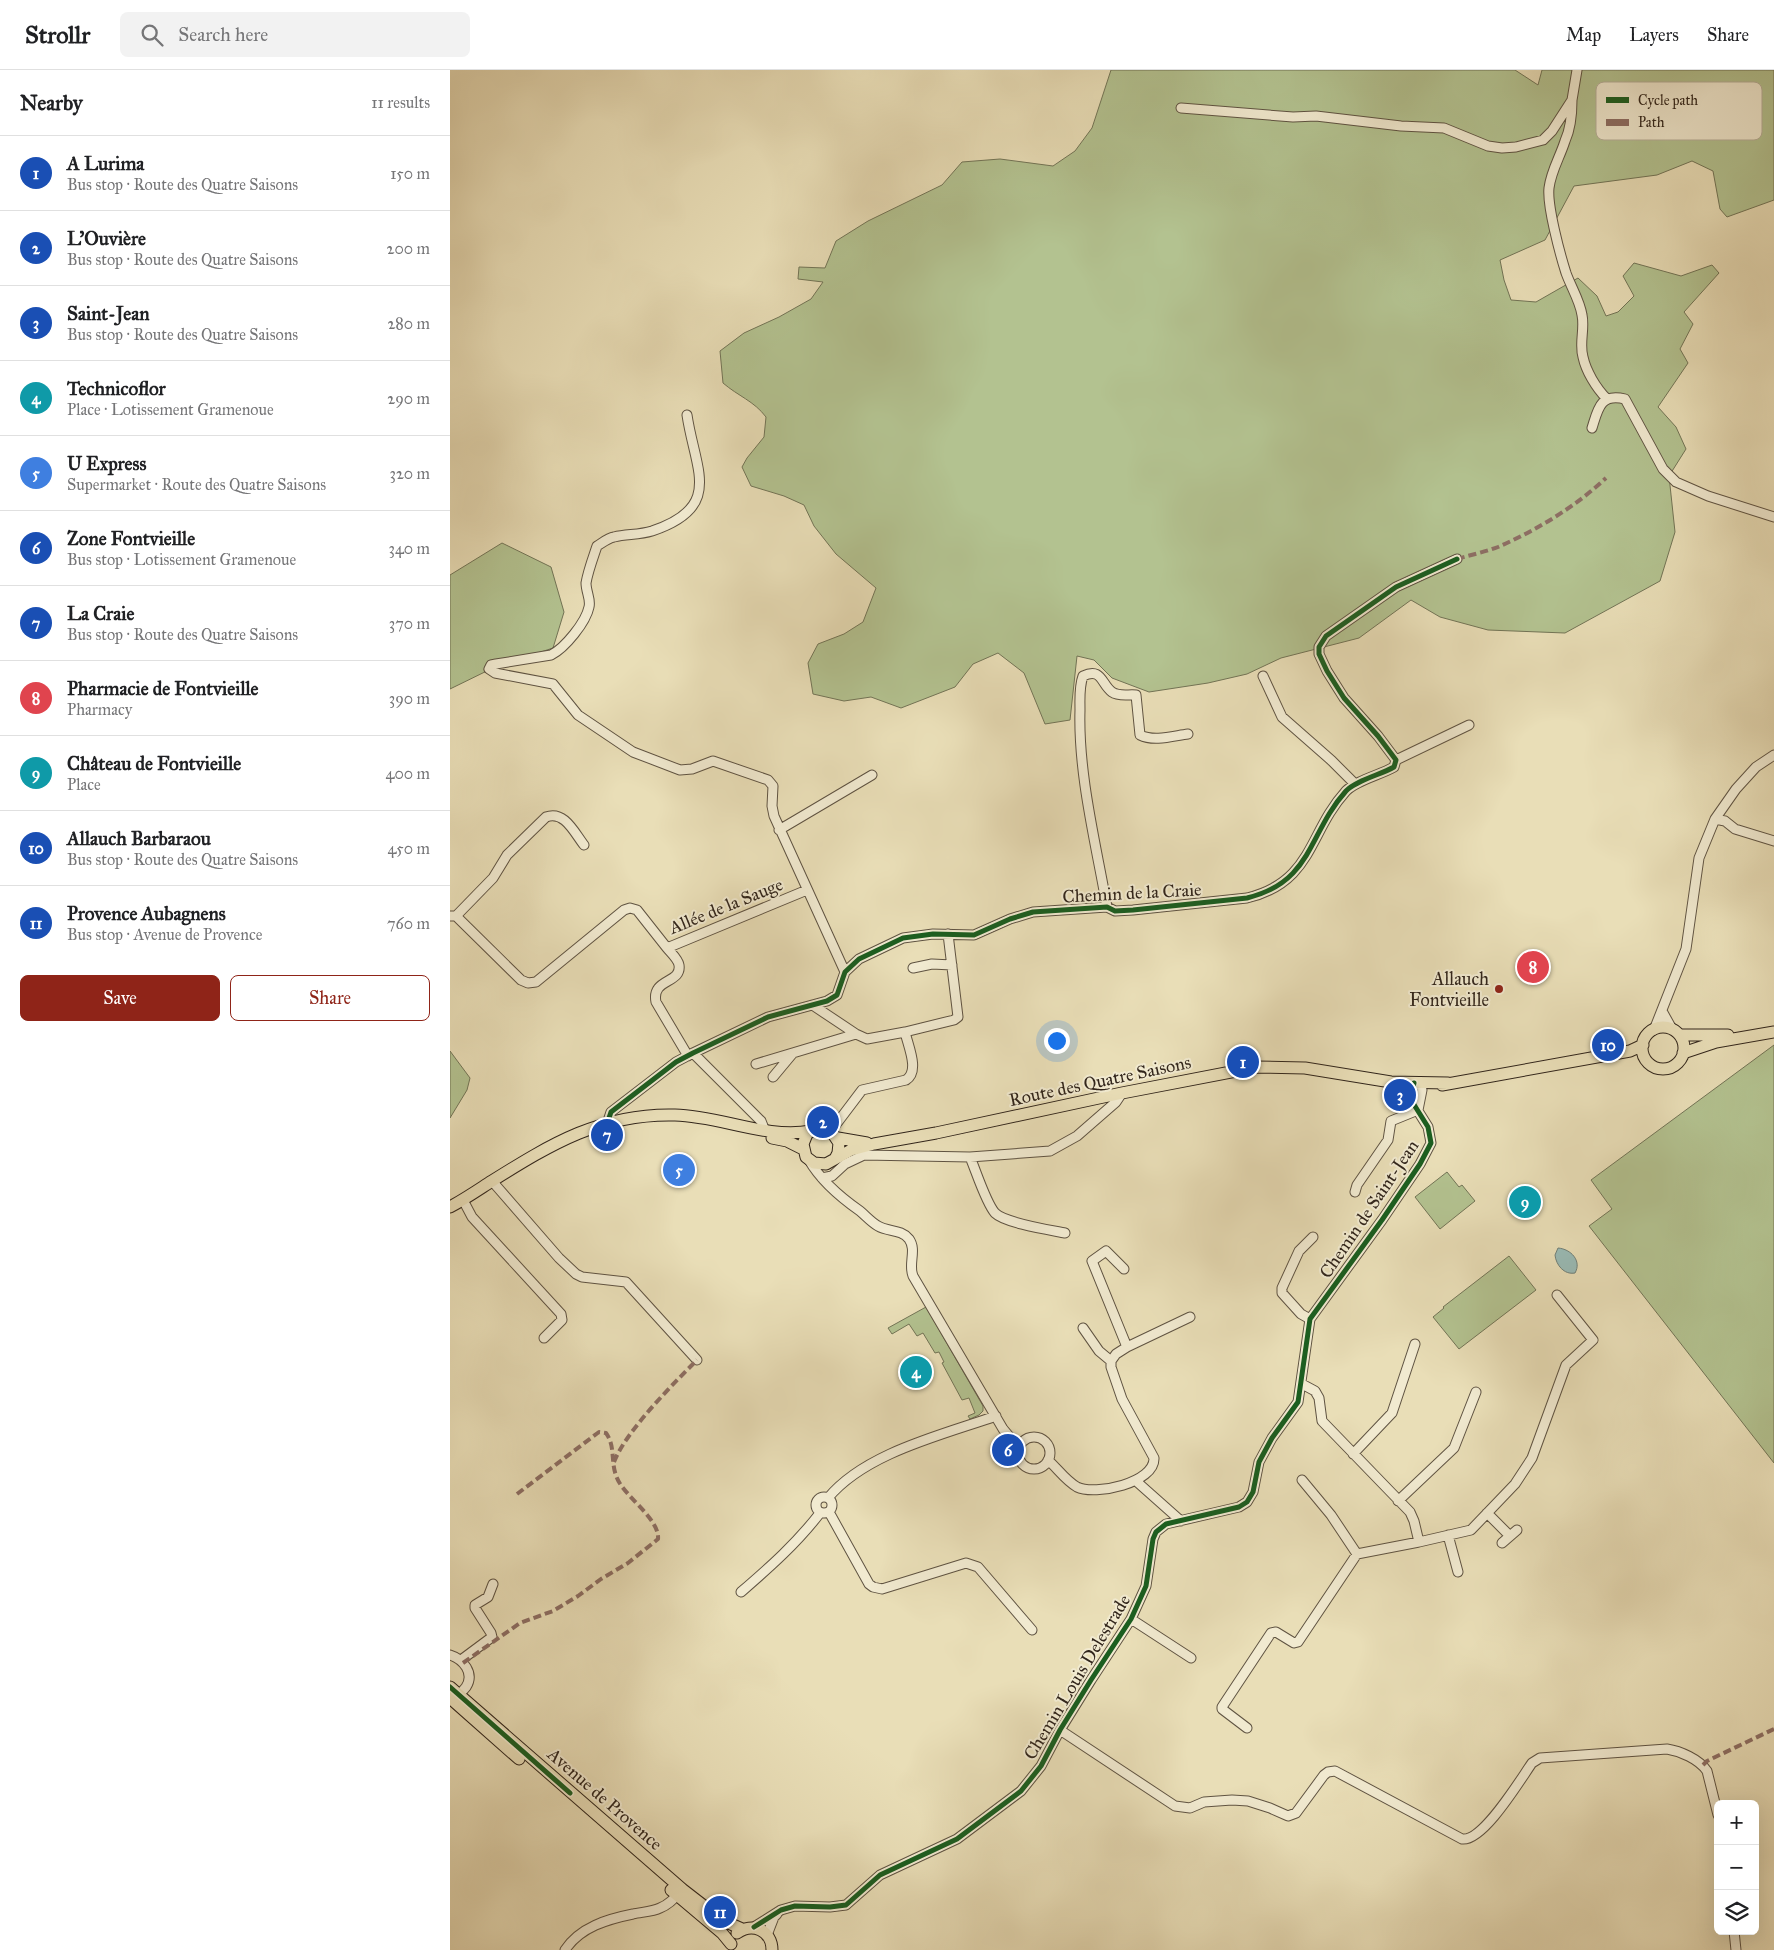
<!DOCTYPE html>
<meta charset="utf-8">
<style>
:root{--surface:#fff;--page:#f2f2f2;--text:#202124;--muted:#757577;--line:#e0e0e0;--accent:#8f2418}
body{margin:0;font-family:"IM FELL Great Primer",serif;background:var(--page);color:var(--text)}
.controls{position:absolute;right:15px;bottom:15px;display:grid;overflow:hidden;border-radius:8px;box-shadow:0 5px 20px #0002}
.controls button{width:45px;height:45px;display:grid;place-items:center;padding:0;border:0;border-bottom:1px solid var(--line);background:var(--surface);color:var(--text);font:25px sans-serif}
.you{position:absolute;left:606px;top:970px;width:18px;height:18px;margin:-12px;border:4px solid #fff;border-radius:50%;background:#1a73e8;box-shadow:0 0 0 8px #1a73e833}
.badge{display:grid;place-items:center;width:32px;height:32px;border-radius:50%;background:var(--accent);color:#fff;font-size:16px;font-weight:700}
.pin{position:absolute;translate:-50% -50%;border:2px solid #fff;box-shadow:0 1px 5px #0006}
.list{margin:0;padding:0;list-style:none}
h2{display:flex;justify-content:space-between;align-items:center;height:65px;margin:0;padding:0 20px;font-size:21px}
h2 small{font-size:16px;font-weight:400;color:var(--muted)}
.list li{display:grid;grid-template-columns:32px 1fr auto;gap:15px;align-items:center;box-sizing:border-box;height:75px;padding:0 20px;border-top:1px solid var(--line)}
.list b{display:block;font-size:19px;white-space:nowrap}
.list p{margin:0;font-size:16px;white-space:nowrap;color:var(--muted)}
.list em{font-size:16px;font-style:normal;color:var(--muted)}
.actions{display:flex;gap:10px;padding:15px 20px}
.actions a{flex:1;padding:11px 0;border:1px solid var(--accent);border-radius:8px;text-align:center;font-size:18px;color:var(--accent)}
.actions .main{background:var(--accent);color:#fff}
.icon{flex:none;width:28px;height:28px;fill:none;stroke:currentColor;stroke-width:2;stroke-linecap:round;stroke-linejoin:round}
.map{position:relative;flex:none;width:1324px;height:1880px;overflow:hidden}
header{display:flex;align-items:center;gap:30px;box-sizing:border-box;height:70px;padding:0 25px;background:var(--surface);border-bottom:1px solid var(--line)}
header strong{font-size:24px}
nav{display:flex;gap:28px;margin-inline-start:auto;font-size:18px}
.search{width:350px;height:45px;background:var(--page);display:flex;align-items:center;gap:12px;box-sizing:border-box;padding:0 18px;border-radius:8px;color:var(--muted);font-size:19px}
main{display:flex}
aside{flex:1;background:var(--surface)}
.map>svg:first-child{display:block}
.green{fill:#b3c290;stroke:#727456}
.water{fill:#99bbb6;stroke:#6f7f78}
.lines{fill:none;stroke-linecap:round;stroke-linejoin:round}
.minor-casing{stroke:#5f5342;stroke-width:11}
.major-casing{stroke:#31251b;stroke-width:13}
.minor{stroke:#f1ead0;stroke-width:9}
.major{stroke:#e9deb7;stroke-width:11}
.quiet{stroke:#8d6e63;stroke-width:4;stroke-dasharray:8 4;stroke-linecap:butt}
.cycleway-casing{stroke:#f1ead0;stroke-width:8}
.cycleway{stroke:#1b5e20;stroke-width:5}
.poi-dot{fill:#8f2418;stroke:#f1ead0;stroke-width:2}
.labels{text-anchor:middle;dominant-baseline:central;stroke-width:4;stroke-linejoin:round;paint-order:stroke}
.street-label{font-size:18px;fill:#31251b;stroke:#f1ead0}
.poi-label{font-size:18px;fill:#31251b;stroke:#f1ead0;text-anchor:end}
.key{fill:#f1ead0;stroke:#b7af9a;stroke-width:1}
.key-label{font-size:14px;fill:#31251b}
</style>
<header>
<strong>Strollr</strong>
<div class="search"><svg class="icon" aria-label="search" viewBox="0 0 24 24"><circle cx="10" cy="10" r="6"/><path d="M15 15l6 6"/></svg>Search here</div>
<nav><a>Map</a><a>Layers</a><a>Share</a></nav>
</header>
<main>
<aside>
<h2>Nearby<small>11 results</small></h2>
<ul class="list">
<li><span class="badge" style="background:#1a4fb4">1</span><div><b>A Lurima</b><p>Bus stop · Route des Quatre Saisons</p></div><em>150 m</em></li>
<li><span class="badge" style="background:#1a4fb4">2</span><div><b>L'Ouvière</b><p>Bus stop · Route des Quatre Saisons</p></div><em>200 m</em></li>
<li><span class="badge" style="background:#1a4fb4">3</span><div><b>Saint-Jean</b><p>Bus stop · Route des Quatre Saisons</p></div><em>280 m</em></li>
<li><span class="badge" style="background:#0f9aa8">4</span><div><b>Technicoflor</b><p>Place · Lotissement Gramenoue</p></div><em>290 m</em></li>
<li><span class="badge" style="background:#3f7fe0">5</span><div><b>U Express</b><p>Supermarket · Route des Quatre Saisons</p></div><em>320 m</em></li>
<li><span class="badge" style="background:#1a4fb4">6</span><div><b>Zone Fontvieille</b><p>Bus stop · Lotissement Gramenoue</p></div><em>340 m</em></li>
<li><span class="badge" style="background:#1a4fb4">7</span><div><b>La Craie</b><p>Bus stop · Route des Quatre Saisons</p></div><em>370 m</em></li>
<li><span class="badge" style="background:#e0444e">8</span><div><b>Pharmacie de Fontvieille</b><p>Pharmacy</p></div><em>390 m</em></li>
<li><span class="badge" style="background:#0f9aa8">9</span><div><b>Château de Fontvieille</b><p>Place</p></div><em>400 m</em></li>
<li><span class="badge" style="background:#1a4fb4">10</span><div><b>Allauch Barbaraou</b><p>Bus stop · Route des Quatre Saisons</p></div><em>450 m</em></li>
<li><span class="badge" style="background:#1a4fb4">11</span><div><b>Provence Aubagnens</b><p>Bus stop · Avenue de Provence</p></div><em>760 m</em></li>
</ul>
<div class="actions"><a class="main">Save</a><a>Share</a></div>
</aside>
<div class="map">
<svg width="1324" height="1880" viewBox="0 0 1324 1880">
<rect width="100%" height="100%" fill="#e9deb7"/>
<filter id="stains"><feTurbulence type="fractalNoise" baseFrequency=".004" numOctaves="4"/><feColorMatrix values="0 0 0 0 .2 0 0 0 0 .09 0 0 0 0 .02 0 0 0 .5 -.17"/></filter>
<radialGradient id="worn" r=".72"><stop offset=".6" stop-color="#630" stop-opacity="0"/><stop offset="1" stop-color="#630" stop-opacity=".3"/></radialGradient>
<path class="green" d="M 661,0 L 1065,0 L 1088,15 L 1092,0 L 1324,0 L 1324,130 L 1277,147 L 1270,139 L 1263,101 L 1242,91 L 1207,105 L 1124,116 L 1095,170 L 1050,190 L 1054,210 L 1061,230 L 1086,232 L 1128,208 L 1147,226 L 1156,246 L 1168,242 L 1184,226 L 1173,206 L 1184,193 L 1231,206 L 1262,195 L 1269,203 L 1234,242 L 1243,254 L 1230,279 L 1238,293 L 1208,337 L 1226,357 L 1236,379 L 1219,406 L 1225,462 L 1210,511 L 1115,563 L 1038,560 L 990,547 L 961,530 L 909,568 L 831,588 L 797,604 L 758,613 L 699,622 L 662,608 L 644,590 L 627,586 L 620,650 L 595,654 L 574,603 L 548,583 L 523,594 L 505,617 L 451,638 L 421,627 L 394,631 L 363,624 L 358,593 L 368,574 L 394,564 L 413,552 L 426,518 L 386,484 L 364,456 L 354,435 L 334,426 L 301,416 L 292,397 L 297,388 L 314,367 L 316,347 C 304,331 288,326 273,313 L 270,281 L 294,263 L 329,247 L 361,229 L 373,212 L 348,209 L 349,197 L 375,198 L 386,171 L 418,151 L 492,115 L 512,92 L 550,89 L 603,96 L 625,81 L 642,58 Z
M 52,473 L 101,497 L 114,542 L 103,578 L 45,597 L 0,619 L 0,505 Z
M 1324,975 L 1324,1393 L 1139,1156 L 1162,1139 L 1141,1110 Z
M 0,981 L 20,1008 L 17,1020 L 0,1048 Z
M 997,1102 L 1009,1117 L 1012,1115 L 1025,1131 L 990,1159 L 965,1127 Z
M 1059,1186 L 1086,1220 L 1009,1279 L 983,1247 L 994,1238 L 993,1237 Z
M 476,1237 L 533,1336 L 533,1341 L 529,1345 L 520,1349 L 518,1346 L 525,1343 L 519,1328 L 512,1330 L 492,1293 L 494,1292 L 489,1282 L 485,1283 L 473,1263 L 467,1266 L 459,1254 L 442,1264 L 438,1258 Z"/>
<path class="water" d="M 1108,1178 C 1121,1179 1132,1191 1125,1203 C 1114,1205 1106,1195 1105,1185 Z"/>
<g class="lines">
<g class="minor-casing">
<path id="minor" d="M 1122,30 C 1122,45 1121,58 1115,71 C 1110,87 1101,101 1099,118 C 1097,136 1110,184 1116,203 C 1121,217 1130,231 1132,245 C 1135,259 1129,273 1133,287 C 1136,301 1146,318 1157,329
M 731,38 L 843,47 L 866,46 L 951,56 L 994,58 L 1038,76 L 1052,78 L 1066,77 L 1093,70 L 1102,61 L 1122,30 L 1127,0
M 237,345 C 245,400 274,437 202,461 C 189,465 177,464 164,467 C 158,468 152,473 147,476 C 143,488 138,501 136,513 C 136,522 141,529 139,537 C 136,552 115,578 101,585 L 46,594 L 41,595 L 39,599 L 45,603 L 103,614 L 128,645 L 183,682 L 230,700 L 242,699 L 263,691 L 318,710 L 323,716 L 322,736 L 324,746 L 395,902
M 1142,358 C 1148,339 1150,323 1175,329 L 1213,399 L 1226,412 L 1258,426 L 1324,447
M 813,606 L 832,647 L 882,691 L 905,714
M 946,690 L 1019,655
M 1265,749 L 1275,751 L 1285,759 L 1324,771
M 329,760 L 422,705
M 657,837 C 646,774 628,704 630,640 C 630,628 629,617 633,606 C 652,597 651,614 662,622 C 669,627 679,624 686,625 L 690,665 C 704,672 723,666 738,664
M 0,846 L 6,846 L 71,910 L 78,913 L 86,912 L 174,840 L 180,838 L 187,840 L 217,878
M 6,846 L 43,808 L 57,785 L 96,747 C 114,740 124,762 134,775
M 463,898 L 482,894 L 502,895
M 364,936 L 406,964 L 417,969 L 455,962 C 458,976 470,1001 456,1010 L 412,1020 L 381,1061
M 1212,941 L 1222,959
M 1204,960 L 1236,879 L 1249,788 L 1265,749 L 1286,719 L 1306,697 L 1324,685
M 455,962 L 504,950 L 508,947 L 498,864
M 243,983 L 311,1051 L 315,1061
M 238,986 L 206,932 C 201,908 232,914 229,895 C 228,889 221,883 217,878 L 357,820
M 306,994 L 406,964
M 323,1007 L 343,983
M 968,1040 L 972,1020 L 970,1013
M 160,1057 L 158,1051 L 161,1042 L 226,992 L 243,983 L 318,947 L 377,931 L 387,925 L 395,902 L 409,889 L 453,868 L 483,864 L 524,865 L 560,849 L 583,842 L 657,837 L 665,841 L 683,840 L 797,828 C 863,812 858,763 896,721 C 907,710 930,705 944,697 L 946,690 L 928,666 L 894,628 L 877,601 L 869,584 L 869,577 L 876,566 L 946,517 L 1007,489
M 520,1087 C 526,1101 536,1133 545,1143 C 555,1153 600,1160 615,1163
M 359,1090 C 371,1111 390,1127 410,1141 C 416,1146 421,1152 428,1156 C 438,1162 451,1159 459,1169 C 467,1180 458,1194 463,1206 L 553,1359 L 569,1378
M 372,1108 L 382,1106 L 395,1094 L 414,1085 L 520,1087 L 600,1081 L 627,1066 L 666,1032 L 672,1023
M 42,1111 L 109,1188 L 126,1204 L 132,1207 L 176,1212 L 247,1290
M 905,1122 L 907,1115 L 938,1070 L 941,1051 L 968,1040
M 13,1130 L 22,1147 L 111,1244 L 112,1250 L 94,1268
M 674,1199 L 656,1181 L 642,1191 L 677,1277
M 860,1249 L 851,1244 L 832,1223 L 832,1218 L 849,1181 L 863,1167
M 633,1258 L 649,1281 L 661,1291
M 852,1314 L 865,1321 L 869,1328 L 872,1351 L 960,1442 L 964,1451 L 969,1472
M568 1383a16 16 0 1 1 32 0a16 16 0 1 1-32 0Z
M 903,1384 L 942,1343 L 965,1274
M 598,1390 C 607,1398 616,1411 627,1417 C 645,1426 705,1413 704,1388 L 672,1329 L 661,1297 L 661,1291 L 666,1284 L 677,1277 L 740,1247
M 852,1410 L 881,1445 L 907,1484 L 969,1472 L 1021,1460 L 1065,1414 L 1082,1388 L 1116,1295 L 1143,1270 L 1107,1225
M 686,1411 L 731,1451
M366 1435a8 8 0 1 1 16 0a8 8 0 1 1-16 0Z
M 378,1428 C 415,1383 492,1365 546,1346
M 948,1431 L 1004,1378 L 1026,1322
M 379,1442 L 419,1514 L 423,1517 L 432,1519 L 516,1493 L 528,1497 L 582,1560
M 1037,1443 L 1060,1466
M 998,1465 L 1008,1502
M 1052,1473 L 1067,1460
M 291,1522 C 320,1497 347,1473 370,1443
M 681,1549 L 741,1588
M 0,1585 C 13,1589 25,1603 16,1617 C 13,1621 8,1625 5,1629
M 11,1590 L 42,1567 L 41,1563 L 25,1538 L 25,1535 L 38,1527 L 43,1514
M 797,1658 L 772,1639 L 772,1637 L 821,1563 L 826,1562 L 844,1573 L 848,1572 L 907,1484
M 610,1660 L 725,1736 L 740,1738 L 754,1732 L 782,1730 L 798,1731 L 820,1738 L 838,1746 L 846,1743 L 874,1705 L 878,1702 L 885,1701 L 1012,1769 C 1033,1772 1070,1710 1082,1693 L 1090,1688 L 1217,1679 C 1230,1681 1249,1689 1257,1701 L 1268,1745
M 304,1857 L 331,1840 L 345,1836 L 380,1837 L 396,1835 L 430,1805 L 507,1769 L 571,1721 L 591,1696 L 610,1660 L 641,1610 L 681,1549 L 696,1516 L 703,1469 L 706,1462 L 716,1454 L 789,1437 L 797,1432 L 803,1422 L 809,1392 L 822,1368 L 848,1332 L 860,1249 L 932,1150 L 970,1094 L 981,1073 L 978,1057 L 963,1033 L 962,1021 L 964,1013
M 1284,1861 L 1286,1880
M 317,1865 L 324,1847 L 327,1844
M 115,1880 C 130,1857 158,1849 183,1844 C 191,1842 202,1842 210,1838 C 218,1835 226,1827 231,1821"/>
</g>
<g class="major-casing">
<path id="major" d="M1192 978a21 21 0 1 1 42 0a21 21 0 1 1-42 0Z
M 1230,965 L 1278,965
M 1233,983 L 1266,972 L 1324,962
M 992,1015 L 1158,985 L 1180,981 L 1193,975
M 322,1068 L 337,1071 L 353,1079
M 388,1068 L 417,1073
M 386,1087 L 388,1083 L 389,1073 L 381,1061 L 371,1058 L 366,1058 L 357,1064 L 353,1074 L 356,1087 L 364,1093 L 376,1094 L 401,1080 L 424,1074 L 486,1063 L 672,1023 L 807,997 L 855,998 L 941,1012 L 998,1013
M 0,1137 C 15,1129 28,1120 42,1111 C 101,1074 152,1043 225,1045 C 271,1046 315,1069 361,1061
M 0,1617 L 232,1819 L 272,1850 L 292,1859
M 0,1628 L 69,1689
M 221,1820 L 272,1863 L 281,1874
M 287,1863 C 302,1852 322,1860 322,1880"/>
</g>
<use href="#minor" class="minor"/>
<use href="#major" class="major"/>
<path class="quiet" d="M 1007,489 C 1020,485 1035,482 1048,477 C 1087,460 1125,437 1156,408
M 164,1392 C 176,1361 223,1314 247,1290
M 13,1593 L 70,1553 L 103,1541 L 128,1526 L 151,1509 L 178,1493 L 208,1469 C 210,1449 174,1426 167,1408 C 160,1392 166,1377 156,1363 L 149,1362 L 67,1424
M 1253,1695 L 1257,1691 L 1324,1659"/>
<g class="cycleway-casing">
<path id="cycleway" d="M 160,1059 L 158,1051 L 161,1042 L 226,992 L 243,983 L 318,947 L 377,931 L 387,925 L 395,902 L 409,889 L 453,868 L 483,864 L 524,865 L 560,849 L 583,842 L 657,837 L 665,841 L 683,840 L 797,828 C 863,812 858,763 896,721 C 907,710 930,705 944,697 L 946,690 L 928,666 L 894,628 L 877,601 L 869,584 L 869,577 L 876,566 L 946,517 L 1007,489
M 0,1617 L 120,1723
M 304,1857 L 331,1840 L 345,1836 L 380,1837 L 396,1835 L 430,1805 L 507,1769 L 571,1721 L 591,1696 L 610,1660 L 641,1610 L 681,1549 L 696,1516 L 703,1469 L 706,1462 L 716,1454 L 789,1437 L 797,1432 L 803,1422 L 809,1392 L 822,1368 L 848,1332 L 860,1249 L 932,1150 L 970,1094 L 981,1073 L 978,1057 L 963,1033 L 962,1021 L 964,1013"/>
</g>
<use href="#cycleway" class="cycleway"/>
</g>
<circle class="poi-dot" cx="1049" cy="919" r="5"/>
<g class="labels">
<g class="street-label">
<text transform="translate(682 823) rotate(-3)">Chemin de la Craie</text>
<text transform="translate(276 836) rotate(-22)">Allée de la Sauge</text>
<text transform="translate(650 1011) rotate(-12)">Route des Quatre Saisons</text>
<text transform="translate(919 1139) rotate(-56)">Chemin de Saint-Jean</text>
<text transform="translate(627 1607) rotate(-59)">Chemin Louis Delestrade</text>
<text transform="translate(155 1729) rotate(41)">Avenue de Provence</text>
</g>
<g class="poi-label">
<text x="1039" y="909">Allauch<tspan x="1039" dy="21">Fontvieille</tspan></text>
</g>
</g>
<rect x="1146" y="12" width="166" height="58" rx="8" class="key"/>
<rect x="1156" y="27" width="23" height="6" fill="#1b5e20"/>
<rect x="1156" y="49" width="23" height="7" fill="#8d6e63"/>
<g class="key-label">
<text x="1188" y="35">Cycle path</text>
<text x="1188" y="57">Path</text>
</g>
<rect width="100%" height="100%" filter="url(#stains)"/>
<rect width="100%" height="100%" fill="url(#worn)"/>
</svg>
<div class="controls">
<button>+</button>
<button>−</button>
<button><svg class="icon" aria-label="layers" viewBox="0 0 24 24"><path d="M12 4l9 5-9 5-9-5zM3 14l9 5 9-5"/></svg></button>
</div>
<div class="you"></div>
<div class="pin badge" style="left:793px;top:992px;background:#1a4fb4">1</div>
<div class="pin badge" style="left:373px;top:1052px;background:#1a4fb4">2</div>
<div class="pin badge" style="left:950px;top:1025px;background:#1a4fb4">3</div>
<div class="pin badge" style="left:466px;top:1302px;background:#0f9aa8">4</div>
<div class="pin badge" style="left:229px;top:1100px;background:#3f7fe0">5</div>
<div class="pin badge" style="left:558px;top:1380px;background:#1a4fb4">6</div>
<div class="pin badge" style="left:157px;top:1065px;background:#1a4fb4">7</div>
<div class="pin badge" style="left:1083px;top:897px;background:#e0444e">8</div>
<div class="pin badge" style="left:1075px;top:1132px;background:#0f9aa8">9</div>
<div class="pin badge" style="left:1158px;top:975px;background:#1a4fb4">10</div>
<div class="pin badge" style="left:270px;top:1842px;background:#1a4fb4">11</div>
</div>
</main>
